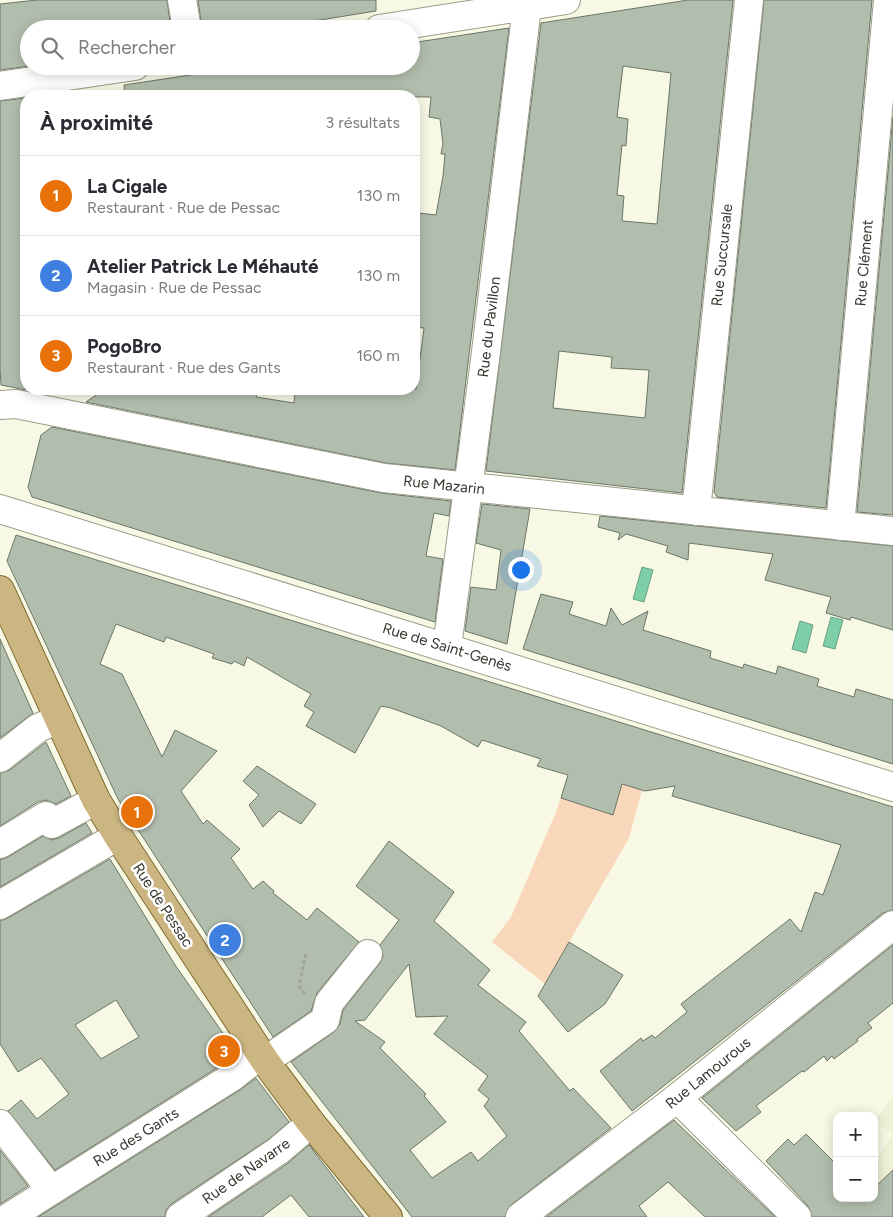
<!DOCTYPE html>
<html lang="fr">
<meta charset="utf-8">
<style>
:root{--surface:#fff;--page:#f7f7f7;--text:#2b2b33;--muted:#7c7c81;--line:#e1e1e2;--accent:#b45309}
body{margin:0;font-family:Figtree,sans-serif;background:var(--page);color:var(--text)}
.controls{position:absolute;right:15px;bottom:15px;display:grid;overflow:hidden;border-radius:10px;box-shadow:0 2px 12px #0003}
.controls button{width:45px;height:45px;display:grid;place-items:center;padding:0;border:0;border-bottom:1px solid var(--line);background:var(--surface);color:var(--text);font:25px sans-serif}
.you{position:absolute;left:520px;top:569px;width:18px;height:18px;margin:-12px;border:4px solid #fff;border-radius:50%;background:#1a73e8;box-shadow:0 0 0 8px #1a73e833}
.badge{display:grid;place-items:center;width:32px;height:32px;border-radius:50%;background:var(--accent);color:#fff;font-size:16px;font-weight:700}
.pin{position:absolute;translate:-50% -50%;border:2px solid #fff;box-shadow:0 1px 5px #0006}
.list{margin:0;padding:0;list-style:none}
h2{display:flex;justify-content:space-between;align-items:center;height:65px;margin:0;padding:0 20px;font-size:21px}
h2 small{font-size:16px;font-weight:400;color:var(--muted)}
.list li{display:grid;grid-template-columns:32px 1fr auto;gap:15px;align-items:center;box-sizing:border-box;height:80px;padding:0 20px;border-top:1px solid var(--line)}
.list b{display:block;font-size:19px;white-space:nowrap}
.list p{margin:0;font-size:16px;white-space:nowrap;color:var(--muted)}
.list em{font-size:16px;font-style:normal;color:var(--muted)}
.icon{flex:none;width:28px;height:28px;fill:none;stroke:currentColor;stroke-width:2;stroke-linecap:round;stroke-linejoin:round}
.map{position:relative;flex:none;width:893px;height:1217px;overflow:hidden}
.search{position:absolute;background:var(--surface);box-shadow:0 2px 12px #0003;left:20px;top:20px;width:400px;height:55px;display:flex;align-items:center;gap:12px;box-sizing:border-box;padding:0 18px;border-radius:28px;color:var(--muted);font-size:19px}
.panel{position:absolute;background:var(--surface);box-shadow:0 2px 12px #0003;left:20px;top:90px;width:400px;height:305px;border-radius:20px}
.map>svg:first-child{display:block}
.built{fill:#eef1d5}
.green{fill:#f9d7ba}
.water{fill:#7ecfa7;stroke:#69a183}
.building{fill:#b2bead;stroke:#6b7666;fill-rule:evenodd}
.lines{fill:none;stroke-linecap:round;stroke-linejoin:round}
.minor-casing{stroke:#9b9d8a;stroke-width:30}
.major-casing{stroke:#806a2f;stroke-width:30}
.path{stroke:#a3a496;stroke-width:3;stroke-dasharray:4 2.5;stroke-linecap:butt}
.minor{stroke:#fff;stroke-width:28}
.major{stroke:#cbb682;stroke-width:28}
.labels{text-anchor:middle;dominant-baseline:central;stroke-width:5;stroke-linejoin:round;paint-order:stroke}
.street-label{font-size:15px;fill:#373730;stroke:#fff}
</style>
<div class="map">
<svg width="893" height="1217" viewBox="0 0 893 1217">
<rect width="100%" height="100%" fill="#f7f9e5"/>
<path class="built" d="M 893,1097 L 893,1217 L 825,1217 L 874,1198 L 874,1161 L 893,1134 L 874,1121 Z"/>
<path class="green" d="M 583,748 L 642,790 L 629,838 L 545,984 L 492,942 L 511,917 L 556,812 L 568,775 Z"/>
<path class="water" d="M 642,567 L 653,570 L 644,602 L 633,599 Z
M 831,617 L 843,620 L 835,649 L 823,646 Z
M 800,621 L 813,625 L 806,653 L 792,649 Z"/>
<path class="building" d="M 37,0 L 167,0 L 171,29 L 29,29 L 29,66 L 0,70 L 0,4 Z
M 198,0 L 376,0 L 376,11 L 264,29 L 202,29 Z
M 688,0 L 733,0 L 682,493 L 486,471 L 541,23 ZM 623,66 L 671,73 L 657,224 L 622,221 L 624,196 L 617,195 L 622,145 L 626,146 L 628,119 L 617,117 ZM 559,351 L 612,357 L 611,368 L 649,370 L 645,418 L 553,408 Z
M 764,0 L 872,0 L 826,508 L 717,497 L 714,492 Z
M 509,28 L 455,470 L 386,463 L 86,402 L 105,389 L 258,389 L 256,397 L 294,403 L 295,389 L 416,389 L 424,328 L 414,327 L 414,255 L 419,213 L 436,215 L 443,176 L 445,154 L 441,154 L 443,144 L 440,119 L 429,117 L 431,97 L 125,96 L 124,85 L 250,66 L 411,66 L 411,43 Z
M 26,98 L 26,390 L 1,385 L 0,368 L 0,101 Z
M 893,117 L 893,515 L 857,512 Z
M 52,427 L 381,493 L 451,501 L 449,516 L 434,513 L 426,556 L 443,559 L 435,622 L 32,497 L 28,487 L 41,435 Z
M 482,504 L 530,509 L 507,644 L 465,631 L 471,587 L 496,590 L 501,550 L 476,543 Z
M 600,516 L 893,546 L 893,630 L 851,617 L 850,620 L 826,613 L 831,597 L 765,580 L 773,554 L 689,543 L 688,560 L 666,552 L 668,546 L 626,534 L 618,540 L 620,533 L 598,527 Z
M 16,535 L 893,807 L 893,910 L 883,913 L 632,1111 L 600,1071 L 641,1038 L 643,1041 L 652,1035 L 655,1038 L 687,1012 L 681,1004 L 790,919 L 801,932 L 815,892 L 823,895 L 841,845 L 672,796 L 675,786 L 645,791 L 622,784 L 613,815 L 561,798 L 568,775 L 537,766 L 541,759 L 482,740 L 478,747 L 441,726 L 391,708 L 381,706 L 355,753 L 306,726 L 314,712 L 304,706 L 311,694 L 247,657 L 244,666 L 234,661 L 232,664 L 212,658 L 214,654 L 166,637 L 164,642 L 116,624 L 100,664 L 122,674 L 162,757 L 175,730 L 217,751 L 181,791 L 203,824 L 207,820 L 240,849 L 231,858 L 253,889 L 263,881 L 274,891 L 273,893 L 307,920 L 317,908 L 359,942 L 317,993 L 311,1011 L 273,1037 L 118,799 L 7,561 Z
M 541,594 L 573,602 L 569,614 L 606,626 L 611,608 L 622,625 L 648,611 L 643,630 L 711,651 L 710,658 L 743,668 L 744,664 L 776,674 L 778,666 L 819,679 L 817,686 L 854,697 L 856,689 L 893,700 L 893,764 L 523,649 Z
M 0,639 L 33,713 L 0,738 Z
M 46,742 L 71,796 L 56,804 L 46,800 L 38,802 L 0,826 L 0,773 L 10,770 Z
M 257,766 L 316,804 L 301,824 L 279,811 L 263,827 L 249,805 L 259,795 L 243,781 Z
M 86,823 L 92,833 L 0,887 L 0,860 L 8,857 L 43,836 L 52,840 L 59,838 Z
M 389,841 L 454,892 L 434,921 L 490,970 L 478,985 L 526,1022 L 519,1031 L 570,1091 L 573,1088 L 611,1128 L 511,1205 L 505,1217 L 412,1217 L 291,1062 L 334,1032 L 340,1024 L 343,1010 L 380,963 L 383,956 L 380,945 L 399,920 L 356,886 ZM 409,964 L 416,1017 L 448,1016 L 434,1034 L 488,1076 L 478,1090 L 489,1099 L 484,1106 L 507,1136 L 478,1161 L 471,1152 L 432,1178 L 410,1150 L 446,1122 L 424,1096 L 426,1094 L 380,1048 L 385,1042 L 355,1021 L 365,1020 Z
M 110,859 L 175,965 L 237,1053 L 223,1064 L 55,1170 L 8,1111 L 21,1100 L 37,1119 L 69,1094 L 41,1058 L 18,1072 L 0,1044 L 0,921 L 8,918 ZM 116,1000 L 139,1037 L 101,1059 L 75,1025 Z
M 569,942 L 623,975 L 605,1004 L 568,1032 L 538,996 Z
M 893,945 L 893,1003 L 868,1023 L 872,1028 L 857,1039 L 858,1041 L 834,1059 L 832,1056 L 827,1061 L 824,1056 L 804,1072 L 802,1071 L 756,1106 L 761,1112 L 736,1131 L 702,1098 Z
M 256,1078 L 289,1122 L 269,1139 L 171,1204 L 166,1210 L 165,1217 L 38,1217 L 240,1090 Z
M 674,1120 L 775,1217 L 705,1217 L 668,1182 L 639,1206 L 647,1217 L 546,1217 Z
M 806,1134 L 837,1165 L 837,1198 L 874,1198 L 874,1188 L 893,1170 L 893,1217 L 812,1217 L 808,1206 L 766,1161 L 788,1139 L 794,1145 Z
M 309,1145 L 364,1217 L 309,1217 L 291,1195 L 262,1217 L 208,1217 L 287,1164 Z
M 0,1150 L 28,1186 L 0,1204 Z"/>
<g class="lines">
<g class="minor-casing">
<path id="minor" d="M 182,0 L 187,29
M 379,29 L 566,0
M 0,86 L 135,66
M 0,405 L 16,404 L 384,478 L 893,531
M 0,509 L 893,787
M 696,511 L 749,0
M 840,526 L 888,0
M 447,647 L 486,352 L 527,6
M 0,758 L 38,728 L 59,719
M 0,844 L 46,816 L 52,824 L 96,800
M 0,905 L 118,836
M 265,1061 L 325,1020 L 329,1003 L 368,954
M 677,1098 L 797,1217
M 0,1124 L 51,1190
M 9,1217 L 232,1077 L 261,1054
M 180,1217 L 278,1151 L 311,1123
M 520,1217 L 668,1105 L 893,925"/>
</g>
<g class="major-casing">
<path id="major" d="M 0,590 L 96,800 L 118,836 L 265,1061 L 311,1123 L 388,1217"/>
</g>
<path class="path" d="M 305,994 L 299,986 L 306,953"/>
<use href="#minor" class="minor"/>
<use href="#major" class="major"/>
</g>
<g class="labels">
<g class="street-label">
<text transform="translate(722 255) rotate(-84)">Rue Succursale</text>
<text transform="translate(864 263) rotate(-85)">Rue Clément</text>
<text transform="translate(489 327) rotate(-83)">Rue du Pavillon</text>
<text transform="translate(444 485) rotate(6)">Rue Mazarin</text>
<text transform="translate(447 647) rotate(17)">Rue de Saint-Genès</text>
<text transform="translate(163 905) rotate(57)">Rue de Pessac</text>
<text transform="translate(708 1073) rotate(-39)">Rue Lamourous</text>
<text transform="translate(136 1137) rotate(-32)">Rue des Gants</text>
<text transform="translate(246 1171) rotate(-35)">Rue de Navarre</text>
</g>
</g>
</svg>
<div class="controls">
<button>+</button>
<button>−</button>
</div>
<div class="you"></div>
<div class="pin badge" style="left:137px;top:812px;background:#e8710a">1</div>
<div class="pin badge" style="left:225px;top:940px;background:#3f7fe0">2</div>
<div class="pin badge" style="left:224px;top:1051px;background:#e8710a">3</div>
<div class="search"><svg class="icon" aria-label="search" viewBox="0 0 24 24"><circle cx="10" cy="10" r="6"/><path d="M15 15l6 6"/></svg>Rechercher</div>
<section class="panel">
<h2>À proximité<small>3 résultats</small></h2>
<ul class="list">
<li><span class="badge" style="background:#e8710a">1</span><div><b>La Cigale</b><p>Restaurant · Rue de Pessac</p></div><em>130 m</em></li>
<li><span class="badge" style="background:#3f7fe0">2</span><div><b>Atelier Patrick Le Méhauté</b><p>Magasin · Rue de Pessac</p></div><em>130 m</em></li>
<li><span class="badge" style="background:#e8710a">3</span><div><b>PogoBro</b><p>Restaurant · Rue des Gants</p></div><em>160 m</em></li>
</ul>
</section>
</div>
